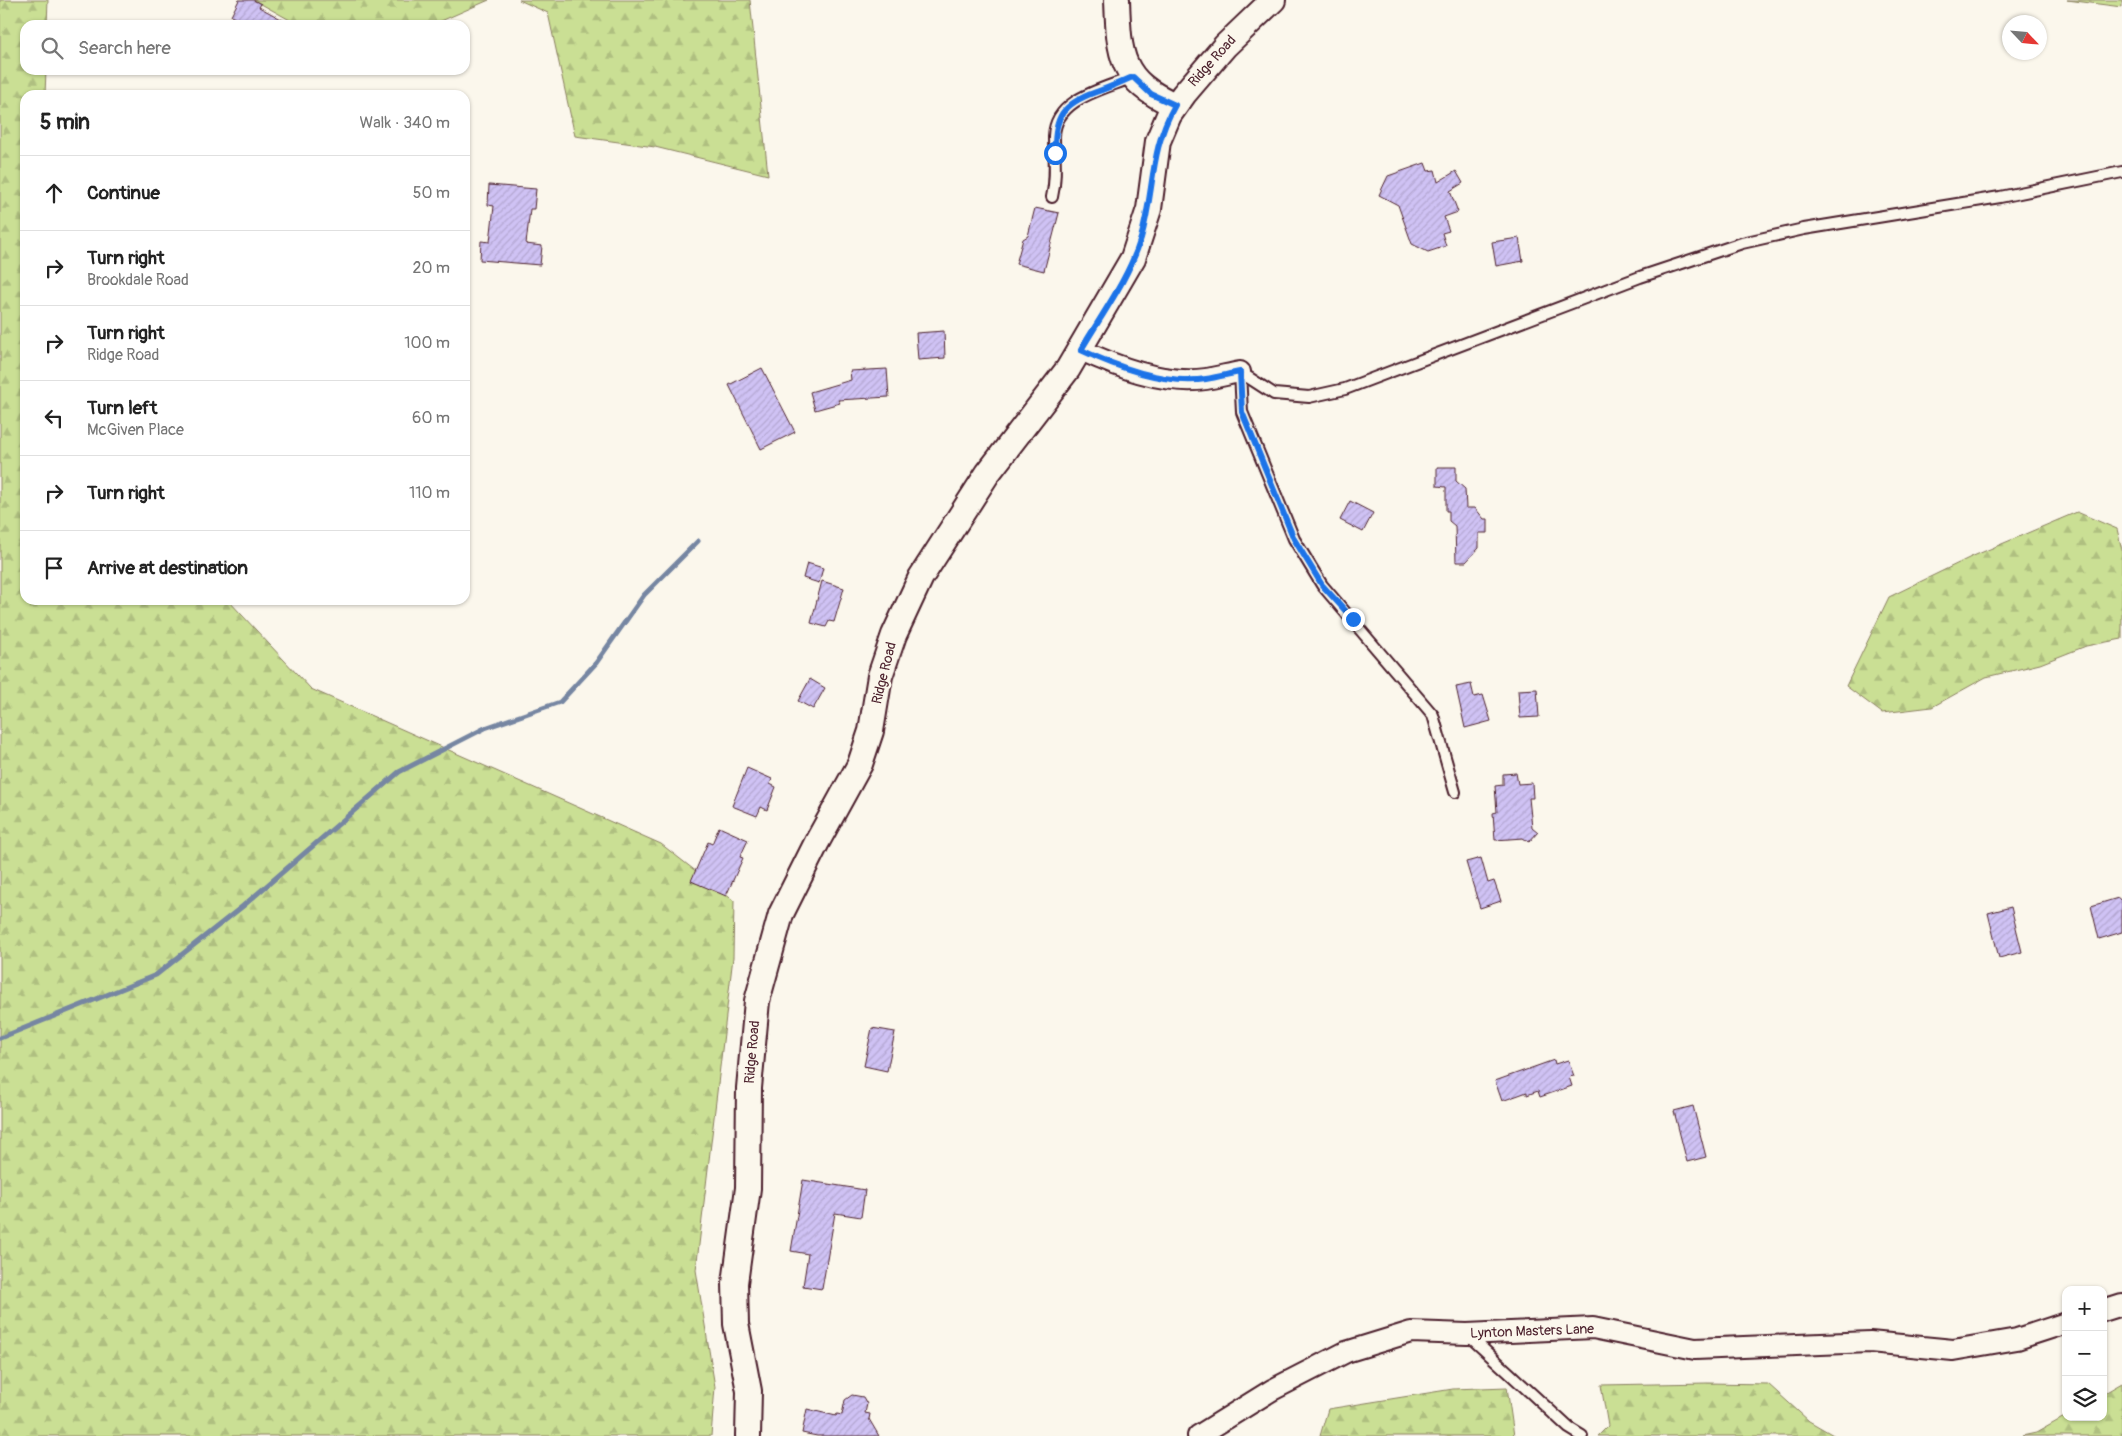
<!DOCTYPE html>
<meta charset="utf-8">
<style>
:root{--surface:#fff;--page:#f6f6f6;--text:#222;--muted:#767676;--line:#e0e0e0}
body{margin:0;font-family:Pangolin,sans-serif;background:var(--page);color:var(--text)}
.controls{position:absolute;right:15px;bottom:15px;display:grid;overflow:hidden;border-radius:10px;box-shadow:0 1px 4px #0004}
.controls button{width:45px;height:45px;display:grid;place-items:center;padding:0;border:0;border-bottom:1px solid var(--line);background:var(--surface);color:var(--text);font:25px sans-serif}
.compass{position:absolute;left:2002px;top:15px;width:45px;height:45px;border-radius:50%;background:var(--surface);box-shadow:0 1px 4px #0004;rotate:116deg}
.stop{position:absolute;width:15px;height:15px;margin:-11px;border:4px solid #1a73e8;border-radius:50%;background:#fff}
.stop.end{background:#1a73e8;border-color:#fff;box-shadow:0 1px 5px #0008}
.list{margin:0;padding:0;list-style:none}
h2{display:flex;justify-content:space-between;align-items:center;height:65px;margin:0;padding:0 20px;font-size:21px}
h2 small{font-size:16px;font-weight:400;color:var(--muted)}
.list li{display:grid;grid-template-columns:32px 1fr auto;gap:15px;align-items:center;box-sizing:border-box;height:75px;padding:0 20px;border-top:1px solid var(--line)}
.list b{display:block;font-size:19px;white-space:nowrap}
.list p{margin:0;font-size:16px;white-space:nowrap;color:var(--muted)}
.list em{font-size:16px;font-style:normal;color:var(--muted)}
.icon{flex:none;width:28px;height:28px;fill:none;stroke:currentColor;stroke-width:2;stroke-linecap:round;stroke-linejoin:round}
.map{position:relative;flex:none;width:2122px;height:1436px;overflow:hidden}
.search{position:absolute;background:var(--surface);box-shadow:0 1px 4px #0004;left:20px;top:20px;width:450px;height:55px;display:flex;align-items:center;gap:12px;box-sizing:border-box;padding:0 18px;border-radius:15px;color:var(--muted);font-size:19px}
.panel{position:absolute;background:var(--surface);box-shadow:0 1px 4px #0004;left:20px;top:90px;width:450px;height:515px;border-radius:15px}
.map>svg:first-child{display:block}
.forest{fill:url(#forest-firs);stroke:#8a7f60}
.pitch{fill:#cadf94;stroke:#8a7f60}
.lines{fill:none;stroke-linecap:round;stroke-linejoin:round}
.stream{stroke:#7686a2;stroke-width:5}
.building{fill:url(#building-hatch);stroke:#4a1f2b}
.service-casing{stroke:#4a1f2b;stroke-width:14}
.minor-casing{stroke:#4a1f2b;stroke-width:24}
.tertiary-casing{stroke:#4a1f2b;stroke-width:28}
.service{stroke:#fbf7ec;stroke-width:10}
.minor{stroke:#fbf7ec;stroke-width:20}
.tertiary{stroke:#fbf7ec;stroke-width:24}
.route{stroke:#1a73e8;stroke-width:6}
.labels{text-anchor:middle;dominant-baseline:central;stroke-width:5;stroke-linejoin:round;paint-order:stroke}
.street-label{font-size:14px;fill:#4a1f2b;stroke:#fbf7ec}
</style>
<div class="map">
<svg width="2122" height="1436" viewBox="0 0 2122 1436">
<defs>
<pattern id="forest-firs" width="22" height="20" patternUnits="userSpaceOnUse" patternTransform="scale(1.25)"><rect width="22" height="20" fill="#cadf94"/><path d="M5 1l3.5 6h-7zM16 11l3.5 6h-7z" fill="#afbf80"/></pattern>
<pattern id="building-hatch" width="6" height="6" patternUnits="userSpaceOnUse" patternTransform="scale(1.25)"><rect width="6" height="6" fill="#cfc2f4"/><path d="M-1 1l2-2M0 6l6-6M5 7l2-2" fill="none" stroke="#b3a6d1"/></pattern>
</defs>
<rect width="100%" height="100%" fill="#fbf7ec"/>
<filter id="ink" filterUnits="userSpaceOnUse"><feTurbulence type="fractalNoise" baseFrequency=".02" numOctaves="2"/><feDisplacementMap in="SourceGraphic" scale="10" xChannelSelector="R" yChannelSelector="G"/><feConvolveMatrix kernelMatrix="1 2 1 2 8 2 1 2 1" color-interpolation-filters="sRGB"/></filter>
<g filter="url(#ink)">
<path class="forest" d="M 0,0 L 48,0 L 47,25 L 25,25 L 25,70 L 46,70 L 45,95 L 25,95 L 25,600 L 228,600 L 311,689 L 661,844 L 734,901 L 733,957 L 696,1270 L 715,1387 L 711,1436 L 0,1436 Z
M 254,0 L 489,0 L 432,25 L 310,25 L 297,24 Z
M 519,0 L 750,0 L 768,175 L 655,147 L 575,136 L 548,13 Z
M 2077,512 L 2117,529 L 2122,550 L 2122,639 L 2086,646 L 2040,664 L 1986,677 L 1932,707 L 1882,713 L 1846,686 L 1889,597 L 1971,557 Z
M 1707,1383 L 1768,1384 L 1809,1421 L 1835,1436 L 1598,1436 L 1608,1426 L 1601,1385 Z
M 2122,1383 L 2122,1436 L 2022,1436 L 2036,1433 L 2066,1416 L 2103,1417 L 2103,1394 Z
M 1507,1387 L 1514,1436 L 1320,1436 L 1328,1409 L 1453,1389 Z"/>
<path class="pitch" d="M 2067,0 L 2122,0 L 2122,7 Z"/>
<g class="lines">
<path class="stream" d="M 0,1038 L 156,975 L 243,906 L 399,772 L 485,728 L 560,702 L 596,663 L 644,595 L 698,541"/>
</g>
<path class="building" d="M 239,0 L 253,0 L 261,4 L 259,7 L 292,25 L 248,25 L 231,16 Z
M 1425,163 L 1428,171 L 1435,170 L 1438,182 L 1456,171 L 1463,183 L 1450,191 L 1458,212 L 1444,217 L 1449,231 L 1442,233 L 1446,246 L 1428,252 L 1412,244 L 1398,205 L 1379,195 L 1388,176 Z
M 489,185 L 536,189 L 534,209 L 530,209 L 526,244 L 542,246 L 540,265 L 480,260 L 481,241 L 490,242 L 494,206 L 488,205 Z
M 1035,208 L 1059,213 L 1044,271 L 1016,264 L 1023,239 L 1028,236 Z
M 1519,238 L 1523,261 L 1496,266 L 1492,242 Z
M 944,331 L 945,358 L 918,360 L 916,333 Z
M 762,368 L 795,432 L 761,449 L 729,385 Z
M 887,369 L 889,397 L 838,400 L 840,403 L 815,410 L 810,392 L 851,380 L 850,371 Z
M 1437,467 L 1456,467 L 1456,481 L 1465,489 L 1466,508 L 1475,508 L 1484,519 L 1488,519 L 1488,533 L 1479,533 L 1479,548 L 1466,562 L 1456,562 L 1455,526 L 1449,521 L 1449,511 L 1446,511 L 1446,487 L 1437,486 Z
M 1350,501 L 1373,513 L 1363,532 L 1340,520 Z
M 807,563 L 823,568 L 819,583 L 803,578 Z
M 822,581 L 844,588 L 834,622 L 829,621 L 826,627 L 811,623 Z
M 810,679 L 825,688 L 813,709 L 798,701 Z
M 1471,684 L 1474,697 L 1483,695 L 1491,721 L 1465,728 L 1456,687 Z
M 1537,689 L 1539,717 L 1520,718 L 1518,690 Z
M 747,768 L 772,779 L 770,784 L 776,787 L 767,810 L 761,807 L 757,816 L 732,806 Z
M 1516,773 L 1518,784 L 1532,783 L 1533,798 L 1529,798 L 1532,827 L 1538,832 L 1529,842 L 1523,838 L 1495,840 L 1493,813 L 1497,812 L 1495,786 L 1503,785 L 1503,774 Z
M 719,827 L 748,840 L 740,857 L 743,858 L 726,896 L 691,881 L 708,842 L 712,844 Z
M 1481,858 L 1488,883 L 1494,881 L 1501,901 L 1480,908 L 1466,862 Z
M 2118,898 L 2122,900 L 2122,932 L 2099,939 L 2091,906 Z
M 2011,907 L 2022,952 L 1999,958 L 1988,913 Z
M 872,1028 L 895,1032 L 887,1071 L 864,1066 Z
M 1554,1060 L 1555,1064 L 1568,1060 L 1574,1076 L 1569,1077 L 1572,1086 L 1540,1097 L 1538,1091 L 1527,1095 L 1527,1092 L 1502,1101 L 1495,1081 Z
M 1693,1106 L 1706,1157 L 1687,1162 L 1674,1111 Z
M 803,1180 L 865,1190 L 861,1217 L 835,1213 L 822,1289 L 803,1286 L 808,1254 L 791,1251 Z
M 852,1395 L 863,1397 L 867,1404 L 865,1413 L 870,1414 L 869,1419 L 879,1436 L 817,1436 L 802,1433 L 807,1409 L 836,1416 L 837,1414 L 842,1415 L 845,1400 Z"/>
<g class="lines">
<g class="service-casing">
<path id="service" d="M 1052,197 C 1057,176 1054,157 1054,136 C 1055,98 1105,89 1133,77
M 1240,372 L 1274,394 L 1309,397 L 1345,389 L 1640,277 L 1742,243 L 1804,229 L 2000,197 L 2122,172
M 1240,372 L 1242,412 L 1294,539 L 1322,585 L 1433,715 L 1455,792
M 1468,1335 L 1569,1428 L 1582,1436"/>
</g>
<g class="minor-casing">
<path id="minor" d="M 1081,350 C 1117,367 1166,385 1206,379 C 1218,377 1229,374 1240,372
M 2103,1311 L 2122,1305
M 1198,1436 L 1272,1390 L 1346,1352 L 1411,1332 L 1467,1334 L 1593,1328 L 1695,1349 L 1870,1342 L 1953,1350 L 2017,1339 L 2066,1323"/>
</g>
<g class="tertiary-casing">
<path id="tertiary" d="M 1117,0 C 1119,56 1120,81 1175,105
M 748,1436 L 749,1391 L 736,1324 L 735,1283 L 748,1188 L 749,1088 L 757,1001 L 781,914 L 817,842 L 860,764 L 871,731 L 880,676 L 894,635 L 921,577 L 988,473 L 1068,369 L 1133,258 L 1149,209 L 1158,141 L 1169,115 L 1184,94 L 1225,46 L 1273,0"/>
</g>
<use href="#service" class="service"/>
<use href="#minor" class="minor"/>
<use href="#tertiary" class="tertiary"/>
</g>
</g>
<g class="lines" filter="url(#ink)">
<path class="route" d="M 1055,153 C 1054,117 1062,104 1096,92 C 1109,88 1121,82 1133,77 L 1151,94 L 1175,105 C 1149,151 1155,190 1141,238 C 1129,278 1102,314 1081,350 C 1117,367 1166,385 1206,379 C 1218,377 1229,374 1240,372 L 1242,412 L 1294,539 L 1322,585 L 1353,619"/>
</g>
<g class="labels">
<g class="street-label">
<text transform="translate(1212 61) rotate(-48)">Ridge Road</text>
<text transform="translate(884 673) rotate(-76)">Ridge Road</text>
<text transform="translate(752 1052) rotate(-85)">Ridge Road</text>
<text transform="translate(1532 1331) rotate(-2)">Lynton Masters Lane</text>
</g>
</g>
</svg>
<div class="controls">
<button>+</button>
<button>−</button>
<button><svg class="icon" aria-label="layers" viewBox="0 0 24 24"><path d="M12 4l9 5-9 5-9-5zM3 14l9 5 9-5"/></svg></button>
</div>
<svg class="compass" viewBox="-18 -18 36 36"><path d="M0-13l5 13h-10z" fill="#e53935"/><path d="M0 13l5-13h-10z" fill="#767676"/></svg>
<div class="stop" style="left:1055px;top:153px"></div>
<div class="stop end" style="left:1353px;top:619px"></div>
<div class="search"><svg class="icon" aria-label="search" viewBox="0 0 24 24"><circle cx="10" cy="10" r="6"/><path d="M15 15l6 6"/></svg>Search here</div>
<section class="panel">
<h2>5 min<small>Walk · 340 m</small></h2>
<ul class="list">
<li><svg class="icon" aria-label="ahead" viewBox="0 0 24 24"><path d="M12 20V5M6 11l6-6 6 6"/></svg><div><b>Continue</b></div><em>50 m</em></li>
<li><svg class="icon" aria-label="right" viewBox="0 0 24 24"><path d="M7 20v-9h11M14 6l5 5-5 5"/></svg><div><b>Turn right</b><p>Brookdale Road</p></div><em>20 m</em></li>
<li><svg class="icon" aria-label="right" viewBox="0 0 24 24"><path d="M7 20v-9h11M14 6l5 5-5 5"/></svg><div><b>Turn right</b><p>Ridge Road</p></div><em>100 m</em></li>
<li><svg class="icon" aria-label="left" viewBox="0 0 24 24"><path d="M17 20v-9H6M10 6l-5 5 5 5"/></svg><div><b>Turn left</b><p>McGiven Place</p></div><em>60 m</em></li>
<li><svg class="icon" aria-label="right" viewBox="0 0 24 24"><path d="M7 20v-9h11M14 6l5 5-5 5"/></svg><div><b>Turn right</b></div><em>110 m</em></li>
<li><svg class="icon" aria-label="arrive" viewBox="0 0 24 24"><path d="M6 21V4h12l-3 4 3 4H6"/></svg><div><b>Arrive at destination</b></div></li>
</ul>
</section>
</div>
